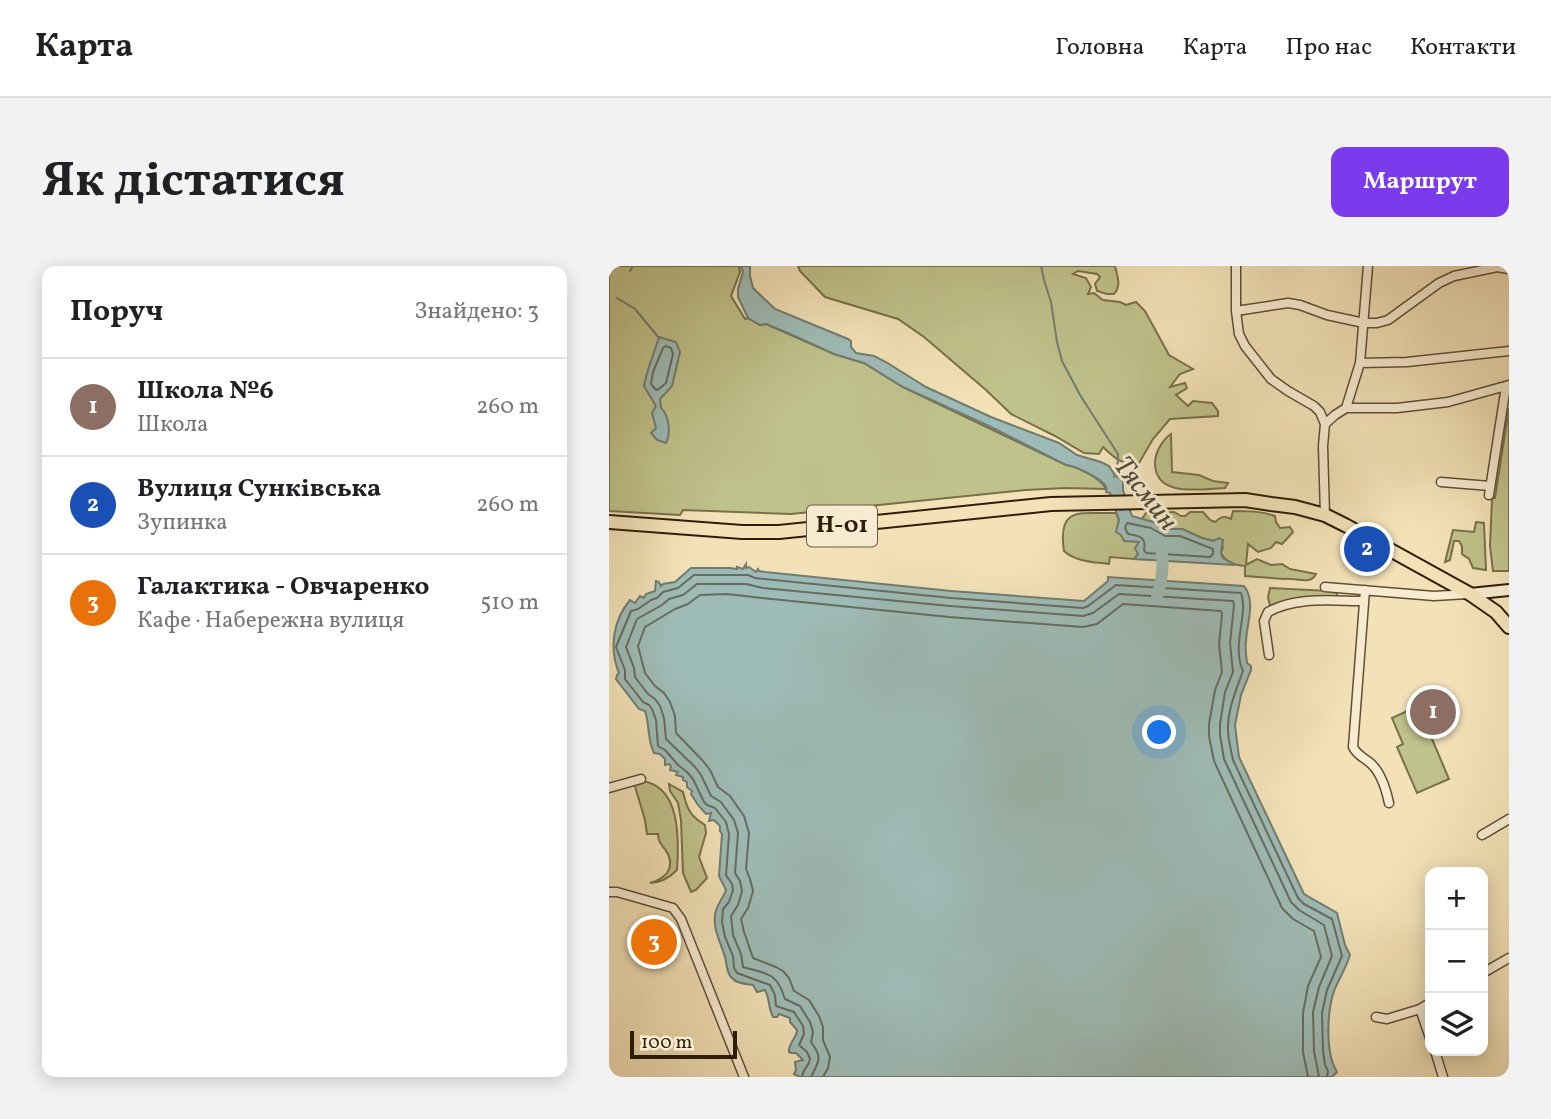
<!DOCTYPE html>
<html lang="uk">
<meta charset="utf-8">
<style>
:root{--surface:#fff;--page:#f2f2f2;--text:#202124;--muted:#757577;--line:#e0e0e0;--accent:#7c3aed}
body{margin:0;font-family:Vollkorn,serif;background:var(--page);color:var(--text)}
.controls{position:absolute;right:21px;bottom:21px;display:grid;overflow:hidden;border-radius:14px;box-shadow:0 4px 18px #0003}
.controls button{width:63px;height:63px;display:grid;place-items:center;padding:0;border:0;border-bottom:2px solid var(--line);background:var(--surface);color:var(--text);font:35px sans-serif}
.scale{position:absolute;left:21px;bottom:18px;width:107px;box-sizing:border-box;padding-left:7px;border:4px solid #2f1d09;border-top:0;font-size:19px;line-height:24px;white-space:nowrap;color:#2f1d09;-webkit-text-stroke:5px #f7ecd1;paint-order:stroke}
.you{position:absolute;left:551px;top:467px;width:24px;height:24px;margin:-18px;border:5px solid #fff;border-radius:50%;background:#1a73e8;box-shadow:0 0 0 10px #1a73e833}
.badge{display:grid;place-items:center;width:46px;height:46px;border-radius:50%;background:var(--accent);color:#fff;font-size:23px;font-weight:700}
.pin{position:absolute;translate:-50% -50%;border:4px solid #fff;box-shadow:0 2px 7px #0006}
.list{margin:0;padding:0;list-style:none}
h2{display:flex;justify-content:space-between;align-items:center;height:91px;margin:0;padding:0 28px;font-size:30px}
h2 small{font-size:23px;font-weight:400;color:var(--muted)}
.list li{display:grid;grid-template-columns:46px 1fr auto;gap:21px;align-items:center;box-sizing:border-box;height:98px;padding:0 28px;border-top:2px solid var(--line)}
.list b{display:block;font-size:26px;white-space:nowrap}
.list p{margin:0;font-size:23px;white-space:nowrap;color:var(--muted)}
.list em{font-size:23px;font-style:normal;color:var(--muted)}
.icon{flex:none;width:38px;height:38px;fill:none;stroke:currentColor;stroke-width:2;stroke-linecap:round;stroke-linejoin:round}
.map{position:relative;flex:none;width:900px;height:811px;overflow:hidden;border-radius:14px}
header{display:flex;align-items:center;gap:42px;box-sizing:border-box;height:98px;padding:0 35px;background:var(--surface);border-bottom:2px solid var(--line)}
header strong{font-size:33px}
nav{display:flex;gap:38px;margin-inline-start:auto;font-size:24px}
.intro{display:flex;align-items:center;justify-content:space-between;box-sizing:border-box;height:168px;padding:0 42px}
h1{margin:0;font-size:49px}
.button{padding:18px 32px;border-radius:14px;background:var(--accent);color:#fff;font-size:24px;font-weight:700}
main{display:flex;gap:42px;padding:0 42px}
aside{flex:1;background:var(--surface);border-radius:14px;box-shadow:0 4px 18px #0003}
.map>svg:first-child{display:block}
.green{fill:#c0c28b;stroke:#78704a;stroke-width:2}
.water{fill:#9ebcb7;stroke:#727c71;stroke-width:2}
.lines{fill:none;stroke-linecap:round;stroke-linejoin:round}
.shore{stroke:#666c60;stroke-width:2}
.stream{stroke:#727c71;stroke-width:2}
.river{stroke:#9ebcb7;stroke-width:12}
.street-casing{stroke:#604e35;stroke-width:11}
.secondary-casing{stroke:#2f1d09;stroke-width:14}
.primary-casing{stroke:#2f1d09;stroke-width:16}
.street{stroke:#f7ecd1;stroke-width:8}
.secondary{stroke:#f7ecd1;stroke-width:10}
.primary{stroke:#f3e2b8;stroke-width:12}
.labels{text-anchor:middle;dominant-baseline:central;stroke-width:6;stroke-linejoin:round;paint-order:stroke}
.shield{fill:#f7ecd1;stroke:#6b5b45;stroke-width:2}
.shield-label{font-size:24px;font-weight:bold;fill:#2f1d09}
.water-label{font-size:28px;font-style:italic;fill:#504d3d;stroke:#f7ecd1}
</style>
<header>
<strong>Карта</strong>
<nav><a>Головна</a><a>Карта</a><a>Про нас</a><a>Контакти</a></nav>
</header>
<div class="intro"><h1>Як дістатися</h1><a class="button">Маршрут</a></div>
<main>
<aside>
<h2>Поруч<small>Знайдено: 3</small></h2>
<ul class="list">
<li><span class="badge" style="background:#8d6e63">1</span><div><b>Школа №6</b><p>Школа</p></div><em>260 m</em></li>
<li><span class="badge" style="background:#1a4fb4">2</span><div><b>Вулиця Сунківська</b><p>Зупинка</p></div><em>260 m</em></li>
<li><span class="badge" style="background:#e8710a">3</span><div><b>Галактика - Овчаренко</b><p>Кафе · Набережна вулиця</p></div><em>510 m</em></li>
</ul>
</aside>
<div class="map">
<svg width="900" height="811" viewBox="0 0 900 811">
<rect width="100%" height="100%" fill="#f3e2b8"/>
<filter id="stains"><feTurbulence type="fractalNoise" baseFrequency=".00286" numOctaves="4"/><feColorMatrix values="0 0 0 0 .2 0 0 0 0 .09 0 0 0 0 .02 0 0 0 .5 -.17"/></filter>
<radialGradient id="worn" r=".72"><stop offset=".6" stop-color="#630" stop-opacity="0"/><stop offset="1" stop-color="#630" stop-opacity=".3"/></radialGradient>
<path class="green" d="M 0,0 L 130,0 L 131,6 L 122,30 L 136,53 L 139,52 L 151,59 L 157,58 L 225,88 L 255,97 L 294,121 L 457,199 C 468,200 493,213 497,223 L 456,222 L 417,224 L 182,248 L 74,244 L 71,249 L 0,245 Z
M 189,0 L 506,0 C 508,10 513,19 505,28 L 498,28 L 488,25 L 486,18 L 491,11 L 488,8 L 469,5 L 464,8 L 477,12 L 482,21 L 479,28 L 485,27 L 494,34 L 511,36 L 517,39 L 527,36 L 536,45 L 560,89 L 584,103 L 571,108 L 561,121 L 576,117 L 578,122 L 567,129 L 579,140 L 584,135 L 603,137 L 609,145 L 609,150 L 561,153 L 544,173 L 530,197 C 513,200 506,192 494,181 L 490,188 L 475,187 L 446,170 L 402,148 L 377,124 L 315,71 L 289,53 L 216,31 L 191,5 Z
M 900,142 L 900,305 L 884,305 L 881,280 L 883,233 L 886,232 Z
M 562,168 L 563,206 L 590,209 L 604,215 L 619,217 L 616,222 C 592,223 546,232 546,197 C 546,187 553,174 562,168 Z
M 624,245 C 639,245 652,245 666,250 L 667,256 L 671,262 L 681,261 L 684,266 L 673,278 L 667,276 L 662,282 L 649,286 L 639,278 L 637,299 L 648,293 L 662,299 L 673,298 L 681,303 L 707,308 C 701,320 686,311 675,313 L 636,310 L 636,300 C 626,299 617,297 612,287 L 614,281 L 604,275 L 593,272 L 573,263 L 558,263 L 544,256 L 533,253 L 537,247 L 565,246 L 572,250 L 576,250 L 581,246 L 594,246 L 601,254 L 606,256 C 612,251 615,249 622,253 Z
M 507,247 L 510,254 L 509,261 L 530,276 L 529,288 L 525,293 L 501,291 L 500,298 C 485,296 467,296 455,285 C 448,239 472,248 507,247 Z
M 867,256 L 875,257 L 877,304 L 864,302 L 860,293 L 853,288 L 853,280 L 850,275 L 845,275 L 841,294 L 836,296 L 844,264 L 865,266 Z
M 661,322 L 720,325 L 728,327 L 728,332 L 677,335 L 661,340 L 659,331 Z
M 809,440 L 840,513 L 808,527 L 788,481 L 794,478 L 783,452 Z
M 32,515 C 72,519 70,574 68,604 C 60,612 52,617 41,617 C 55,613 66,604 59,588 C 55,580 49,578 49,568 L 38,568 L 36,554 L 25,517 Z
M 60,518 L 74,526 C 78,543 81,550 96,559 L 97,567 L 90,591 L 98,612 L 87,624 L 82,626 L 74,607 L 72,554 L 69,537 L 61,525 Z"/>
<path class="water" d="M 132,0 L 141,0 L 141,10 L 144,22 L 166,43 L 239,73 L 242,75 L 242,81 L 247,87 L 265,90 L 277,96 L 317,121 L 382,151 L 450,177 L 468,189 L 492,196 L 500,200 L 506,209 L 514,215 L 514,224 L 523,250 L 544,256 L 558,263 L 573,263 L 593,272 L 604,275 L 610,272 L 614,274 L 612,287 L 614,292 L 626,299 L 525,293 L 529,288 L 526,282 L 530,276 L 515,275 L 512,269 L 507,266 L 510,254 L 501,227 L 497,226 C 497,225 498,222 497,221 C 494,213 464,199 457,199 L 380,160 L 294,121 L 255,97 L 225,88 L 179,67 L 157,58 L 151,59 L 139,52 L 129,31 L 129,23 L 134,6 Z
M 50,71 L 67,76 L 71,86 L 63,120 L 51,133 L 52,142 C 60,149 62,167 57,177 L 48,174 L 42,167 L 47,162 L 43,147 L 47,140 L 35,120 C 38,103 45,88 50,71 Z
M 137,298 L 137,302 L 140,301 L 147,306 L 149,303 L 150,305 L 156,306 L 342,325 L 475,335 L 499,315 L 499,311 L 635,320 C 647,335 638,357 637,375 C 636,382 637,390 638,397 L 642,400 L 642,404 L 632,429 L 626,459 L 630,491 L 695,628 L 728,647 L 736,679 L 741,689 C 737,702 730,713 725,725 C 718,746 716,787 728,806 L 723,811 L 191,811 L 185,808 L 187,804 L 186,796 L 194,794 L 187,787 L 182,787 L 180,786 C 179,777 188,772 188,764 L 181,756 L 181,752 L 170,748 L 168,751 L 164,751 C 159,742 161,733 156,724 L 148,726 L 144,719 C 137,718 128,718 123,712 C 117,707 118,698 116,691 C 112,677 104,664 106,649 C 107,639 114,633 117,624 L 110,610 L 113,568 L 111,565 L 111,560 L 105,554 L 100,555 L 102,547 L 97,548 L 89,539 L 82,528 L 83,525 L 78,521 L 78,516 L 74,514 L 74,511 L 67,509 L 69,506 L 61,504 L 62,500 L 60,498 L 56,499 L 56,493 L 51,488 L 45,487 C 38,474 41,459 36,445 L 30,443 L 7,413 L 8,409 L 10,407 C 0,383 4,354 21,334 L 26,337 L 31,330 L 35,332 L 37,328 L 46,325 L 47,315 L 50,316 L 52,320 L 54,318 L 66,316 L 82,302 L 121,302 L 128,303 L 128,301 L 134,303 Z"/>
<g class="lines">
<path class="shore" d="M 57,80 L 62,82 L 64,88 L 57,117 L 50,123 L 47,124 L 42,118 L 44,106 L 54,82 Z
M 518,257 L 542,262 L 556,270 L 571,270 L 604,283 L 604,288 L 601,291 L 537,287 L 535,284 C 538,270 529,270 519,268 L 516,262 Z
M 193,811 C 194,801 200,802 201,793 L 198,786 L 190,779 L 195,768 L 194,760 L 185,746 L 167,740 L 166,729 L 161,719 L 128,707 L 125,702 L 124,690 L 116,671 L 113,656 L 114,643 L 120,636 L 124,624 L 123,618 L 117,609 L 120,568 L 117,556 L 106,542 L 98,539 L 95,536 L 84,513 L 78,506 L 69,499 L 56,484 L 49,480 L 47,454 L 43,443 L 40,439 L 34,436 L 16,413 L 16,404 L 7,381 L 22,345 L 29,343 L 42,334 L 48,332 L 54,326 L 69,322 L 85,309 L 139,309 L 146,312 L 342,332 L 474,342 L 479,340 L 507,319 L 632,327 C 640,347 622,379 634,405 C 627,424 618,445 619,466 C 620,475 622,485 624,494 L 689,632 L 695,638 L 723,653 L 733,690 L 718,724 L 713,747 L 714,785 L 716,799 L 719,805 L 718,811
M 202,811 C 210,795 214,792 202,776 L 204,766 L 201,756 L 191,740 L 176,733 C 168,706 158,708 134,701 L 132,688 L 124,669 L 122,650 L 129,639 L 133,625 L 131,615 L 126,607 L 129,567 L 125,554 L 112,536 L 102,530 L 92,509 L 86,501 L 57,473 L 55,452 L 51,440 L 46,433 L 39,428 L 26,411 L 25,402 L 17,381 L 28,353 L 53,339 L 60,333 L 74,329 L 88,318 L 137,318 L 154,322 L 341,340 L 474,350 L 484,347 L 510,328 L 624,335 L 625,339 L 621,377 L 624,406 L 616,426 L 611,458 L 611,469 L 615,493 L 682,636 L 690,644 L 715,659 L 723,690 L 710,721 L 704,746 L 705,785 L 710,811
M 214,811 L 219,802 L 221,791 L 214,774 L 214,761 L 210,750 L 200,734 L 185,725 L 180,712 L 174,705 L 167,701 L 144,692 L 135,666 L 132,653 L 139,642 L 144,625 L 141,613 L 137,603 L 140,567 L 135,550 L 121,530 L 109,521 L 101,504 L 94,495 L 67,467 L 66,450 L 61,436 L 55,427 L 46,420 L 36,407 L 29,380 L 36,361 L 66,343 L 79,338 L 91,329 L 118,328 L 153,332 L 340,351 L 474,361 L 488,358 L 514,338 L 612,345 L 613,348 L 610,378 L 613,406 L 606,424 L 600,458 L 600,470 L 605,495 L 673,642 L 684,653 L 705,665 L 712,691 L 699,720 L 694,747 L 694,786 L 699,811"/>
<path class="stream" d="M 432,0 L 435,14 L 442,36 L 448,76 L 453,95 L 471,129 L 509,188 L 509,195 L 505,211
M 21,5 L 24,0
M 8,32 L 26,43 L 50,72"/>
<path class="river" d="M 548,330 C 553,314 556,295 551,279"/>
<g class="street-casing">
<path id="street" d="M 627,0 L 627,45 L 630,68 L 636,80 L 662,113 L 679,125 L 705,140 L 711,146 L 716,158 L 714,180 L 716,249
M 627,45 L 679,37 L 691,39 L 718,49 L 755,57 L 768,57 L 779,54 L 830,17 L 845,10 L 888,1 L 900,3
M 751,97 L 798,96 L 900,85
M 737,142 L 751,97 L 759,0
M 716,158 L 726,149 L 737,142 L 788,142 L 839,136 L 900,119
M 832,216 L 881,220
M 880,229 L 897,120
M 716,321 L 825,330 L 859,328
M 756,324 L 744,481 C 748,489 754,491 760,496 C 772,505 777,523 780,537
M 660,389 L 655,355 L 659,346 C 687,330 724,335 755,335
M 0,522 L 32,513
M 873,569 L 900,553
M 0,626 L 8,626 L 64,642 L 72,653 L 135,811
M 874,707 L 900,692
M 811,743 L 821,772
M 767,751 L 778,753 L 811,743 L 821,737
M 826,785 L 834,811"/>
</g>
<g class="secondary-casing">
<path id="secondary" d="M 861,328 L 900,324"/>
</g>
<g class="primary-casing">
<path id="primary" d="M 0,256 L 133,266 L 170,266 L 442,238 L 636,234 L 662,238 L 686,241 L 716,249 L 736,259 L 861,328 L 887,346 L 900,361"/>
</g>
<use href="#street" class="street"/>
<use href="#secondary" class="secondary"/>
<use href="#primary" class="primary"/>
</g>
<g class="labels">
<rect class="shield" x="198" y="239.5" width="70" height="41" rx="5"/>
<g class="shield-label">
<text x="233" y="260">Н-01</text>
</g>
<g class="water-label">
<text transform="translate(536 228) rotate(52)">Тясмин</text>
</g>
</g>
<rect width="100%" height="100%" filter="url(#stains)"/>
<rect width="100%" height="100%" fill="url(#worn)"/>
</svg>
<div class="controls">
<button>+</button>
<button>−</button>
<button><svg class="icon" aria-label="layers" viewBox="0 0 24 24"><path d="M12 4l9 5-9 5-9-5zM3 14l9 5 9-5"/></svg></button>
</div>
<div class="scale">100 m</div>
<div class="you"></div>
<div class="pin badge" style="left:824px;top:446px;background:#8d6e63">1</div>
<div class="pin badge" style="left:758px;top:283px;background:#1a4fb4">2</div>
<div class="pin badge" style="left:45px;top:676px;background:#e8710a">3</div>
</div>
</main>
